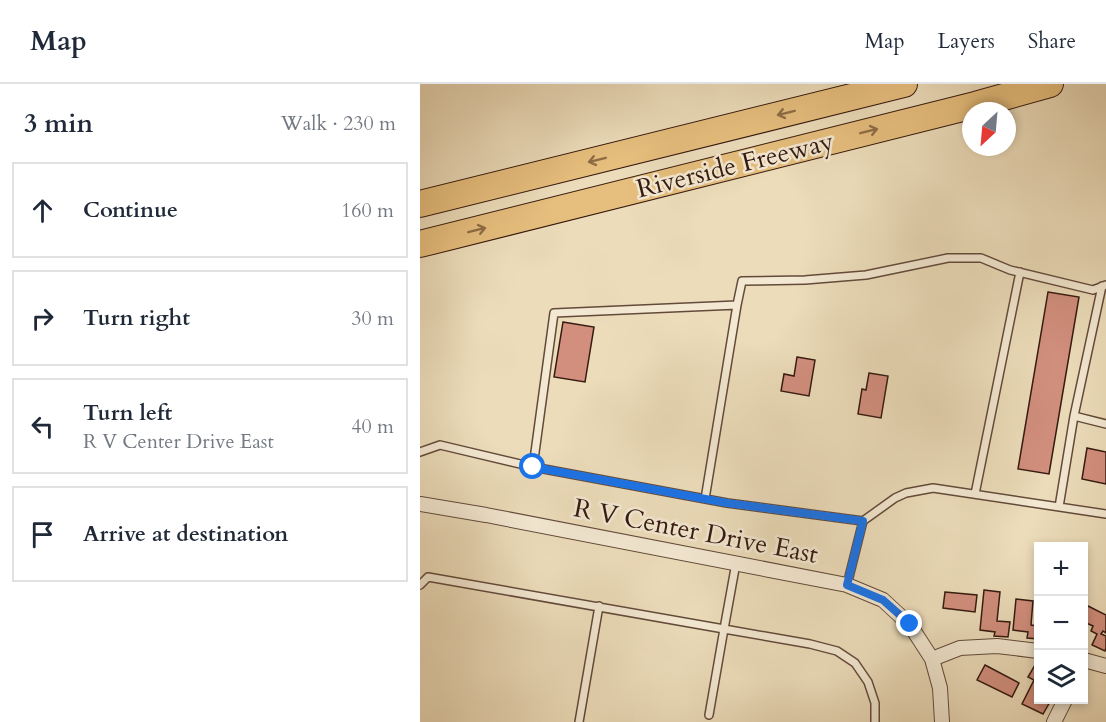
<!DOCTYPE html>
<meta charset="utf-8">
<style>
:root{--surface:#fff;--page:#f6f6f7;--text:#1f2937;--muted:#747a83;--line:#e0e1e3}
body{margin:0;font-family:Cardo,serif;background:var(--page);color:var(--text)}
.controls{position:absolute;right:18px;bottom:18px;display:grid;overflow:hidden;border-radius:0px;box-shadow:0 3px 9px #0003}
.controls button{width:54px;height:54px;display:grid;place-items:center;padding:0;border:0;border-bottom:2px solid var(--line);background:var(--surface);color:var(--text);font:30px sans-serif}
.compass{position:absolute;left:542px;top:18px;width:54px;height:54px;border-radius:50%;background:var(--surface);box-shadow:0 3px 9px #0003;rotate:206deg}
.stop{position:absolute;width:18px;height:18px;margin:-14px;border:4px solid #1a73e8;border-radius:50%;background:#fff}
.stop.end{background:#1a73e8;border-color:#fff;box-shadow:0 2px 6px #0008}
.list{margin:0;padding:0;list-style:none}
h2{display:flex;justify-content:space-between;align-items:center;height:78px;margin:0;padding:0 24px;font-size:26px}
h2 small{font-size:20px;font-weight:400;color:var(--muted)}
.list li{display:grid;grid-template-columns:39px 1fr auto;gap:18px;align-items:center;box-sizing:border-box;height:96px;margin:0 12px 12px;padding:0 12px;border:2px solid var(--line);border-radius:0px}
.list b{display:block;font-size:22px;white-space:nowrap}
.list p{margin:0;font-size:20px;white-space:nowrap;color:var(--muted)}
.list em{font-size:20px;font-style:normal;color:var(--muted)}
.icon{flex:none;width:33px;height:33px;fill:none;stroke:currentColor;stroke-width:2;stroke-linecap:round;stroke-linejoin:round}
.map{position:relative;flex:none;width:686px;height:638px;overflow:hidden}
header{display:flex;align-items:center;gap:36px;box-sizing:border-box;height:84px;padding:0 30px;background:var(--surface);border-bottom:2px solid var(--line)}
header strong{font-size:28px}
nav{display:flex;gap:33px;margin-inline-start:auto;font-size:21px}
main{display:flex}
aside{flex:1;background:var(--surface)}
.map>svg:first-child{display:block}
.building{fill:#d28f7e;stroke:#351a10;stroke-width:1.5}
.lines{fill:none;stroke-linecap:round;stroke-linejoin:round}
.service-casing{stroke:#634a3a;stroke-width:10}
.minor-casing{stroke:#634a3a;stroke-width:16}
.motorway-casing{stroke:#351a10;stroke-width:28}
.service{stroke:#f3e8d2;stroke-width:7}
.minor{stroke:#f3e8d2;stroke-width:14}
.motorway{stroke:#e6be7d;stroke-width:26}
.oneway{stroke:#8e6c46}
.route{stroke:#1a73e8;stroke-width:8}
.labels{text-anchor:middle;dominant-baseline:central;stroke-width:5;stroke-linejoin:round;paint-order:stroke}
.street-label{font-size:26px;fill:#351a10;stroke:#f3e8d2}
</style>
<header>
<strong>Map</strong>
<nav><a>Map</a><a>Layers</a><a>Share</a></nav>
</header>
<main>
<aside>
<h2>3 min<small>Walk · 230 m</small></h2>
<ul class="list">
<li><svg class="icon" aria-label="ahead" viewBox="0 0 24 24"><path d="M12 20V5M6 11l6-6 6 6"/></svg><div><b>Continue</b></div><em>160 m</em></li>
<li><svg class="icon" aria-label="right" viewBox="0 0 24 24"><path d="M7 20v-9h11M14 6l5 5-5 5"/></svg><div><b>Turn right</b></div><em>30 m</em></li>
<li><svg class="icon" aria-label="left" viewBox="0 0 24 24"><path d="M17 20v-9H6M10 6l-5 5 5 5"/></svg><div><b>Turn left</b><p>R V Center Drive East</p></div><em>40 m</em></li>
<li><svg class="icon" aria-label="arrive" viewBox="0 0 24 24"><path d="M6 21V4h12l-3 4 3 4H6"/></svg><div><b>Arrive at destination</b></div></li>
</ul>
</aside>
<div class="map">
<svg width="686" height="638" viewBox="0 0 686 638">
<rect width="100%" height="100%" fill="#ecdcba"/>
<filter id="stains"><feTurbulence type="fractalNoise" baseFrequency=".00333" numOctaves="4"/><feColorMatrix values="0 0 0 0 .2 0 0 0 0 .09 0 0 0 0 .02 0 0 0 .5 -.17"/></filter>
<radialGradient id="worn" r=".72"><stop offset=".6" stop-color="#630" stop-opacity="0"/><stop offset="1" stop-color="#630" stop-opacity=".3"/></radialGradient>
<path class="building" d="M 628,208 L 659,213 L 629,390 L 598,385 Z
M 143,238 L 174,243 L 165,298 L 134,293 Z
M 377,273 L 395,276 L 389,312 L 361,307 L 364,290 L 374,292 Z
M 449,289 L 468,292 L 461,334 L 438,330 L 442,305 L 446,306 Z
M 667,364 L 686,368 L 686,400 L 662,395 Z
M 564,506 L 580,508 L 577,537 L 590,538 L 588,553 L 574,552 L 575,548 L 560,546 Z
M 525,508 L 557,511 L 555,528 L 523,524 Z
M 596,515 L 613,517 L 611,541 L 618,542 L 618,555 L 607,554 L 608,548 L 593,546 Z
M 668,522 L 686,531 L 686,549 L 683,547 L 681,550 L 686,552 L 686,564 L 685,567 L 672,561 L 677,550 L 671,547 L 673,542 L 664,538 L 664,530 Z
M 565,581 L 599,599 L 592,613 L 557,596 Z
M 615,581 L 618,583 L 618,616 L 631,616 L 623,630 L 602,620 L 614,596 L 608,593 Z"/>
<g class="lines">
<g class="service-casing">
<path id="service" d="M 654,332 L 686,340
M 0,368 L 20,361 L 113,383 L 134,229 L 317,221 L 322,197 L 385,196 L 446,191 L 528,174 L 561,174 L 590,186 L 673,206 L 686,201
M 113,383 L 307,419 L 443,437
M 555,410 L 600,188
M 285,415 L 317,221
M 639,423 L 654,332 L 682,202
M 316,479 L 304,545 L 390,560 L 417,567 L 435,579 L 448,598 L 455,619 L 455,638
M 0,501 L 8,493 L 304,545 L 289,631
M 427,501 L 443,437 L 475,414 L 486,409 L 513,404 L 686,430
M 159,638 L 179,522"/>
</g>
<g class="minor-casing">
<path id="minor" d="M 0,420 L 66,431 L 427,501 L 463,516 L 490,541 L 512,575 L 520,604 L 522,638
M 512,575 L 540,564 L 577,562 L 618,567
M 664,576 L 686,582
M 634,638 L 645,616"/>
</g>
<g class="motorway-casing">
<path id="motorway" d="M 0,120 L 484,0
M 0,160 L 555,21 L 630,0"/>
</g>
<use href="#service" class="service"/>
<use href="#minor" class="minor"/>
<use href="#motorway" class="motorway"/>
</g>
<defs><path id="oneway-shaft" d="M-6 0H5M1.5-3L5.5 0L1.5 3" fill="none" stroke-width="1.6" stroke-linecap="round" stroke-linejoin="round" transform="scale(1.5)"/></defs>
<g class="oneway">
<use href="#oneway-shaft" transform="translate(366 29) rotate(166)"/>
<use href="#oneway-shaft" transform="translate(449 47) rotate(-14)"/>
<use href="#oneway-shaft" transform="translate(177 76) rotate(166)"/>
<use href="#oneway-shaft" transform="translate(57 146) rotate(-14)"/>
</g>
<g class="lines">
<path class="route" d="M 113,383 L 307,419 L 443,437 L 427,501 L 463,516 L 490,540"/>
</g>
<g class="labels">
<g class="street-label">
<text transform="translate(315 81) rotate(-14)">Riverside Freeway</text>
<text transform="translate(276 447) rotate(11)">R V Center Drive East</text>
</g>
</g>
<rect width="100%" height="100%" filter="url(#stains)"/>
<rect width="100%" height="100%" fill="url(#worn)"/>
</svg>
<div class="controls">
<button>+</button>
<button>−</button>
<button><svg class="icon" aria-label="layers" viewBox="0 0 24 24"><path d="M12 4l9 5-9 5-9-5zM3 14l9 5 9-5"/></svg></button>
</div>
<svg class="compass" viewBox="-18 -18 36 36"><path d="M0-13l5 13h-10z" fill="#e53935"/><path d="M0 13l5-13h-10z" fill="#747a83"/></svg>
<div class="stop" style="left:113px;top:383px"></div>
<div class="stop end" style="left:490px;top:540px"></div>
</div>
</main>
